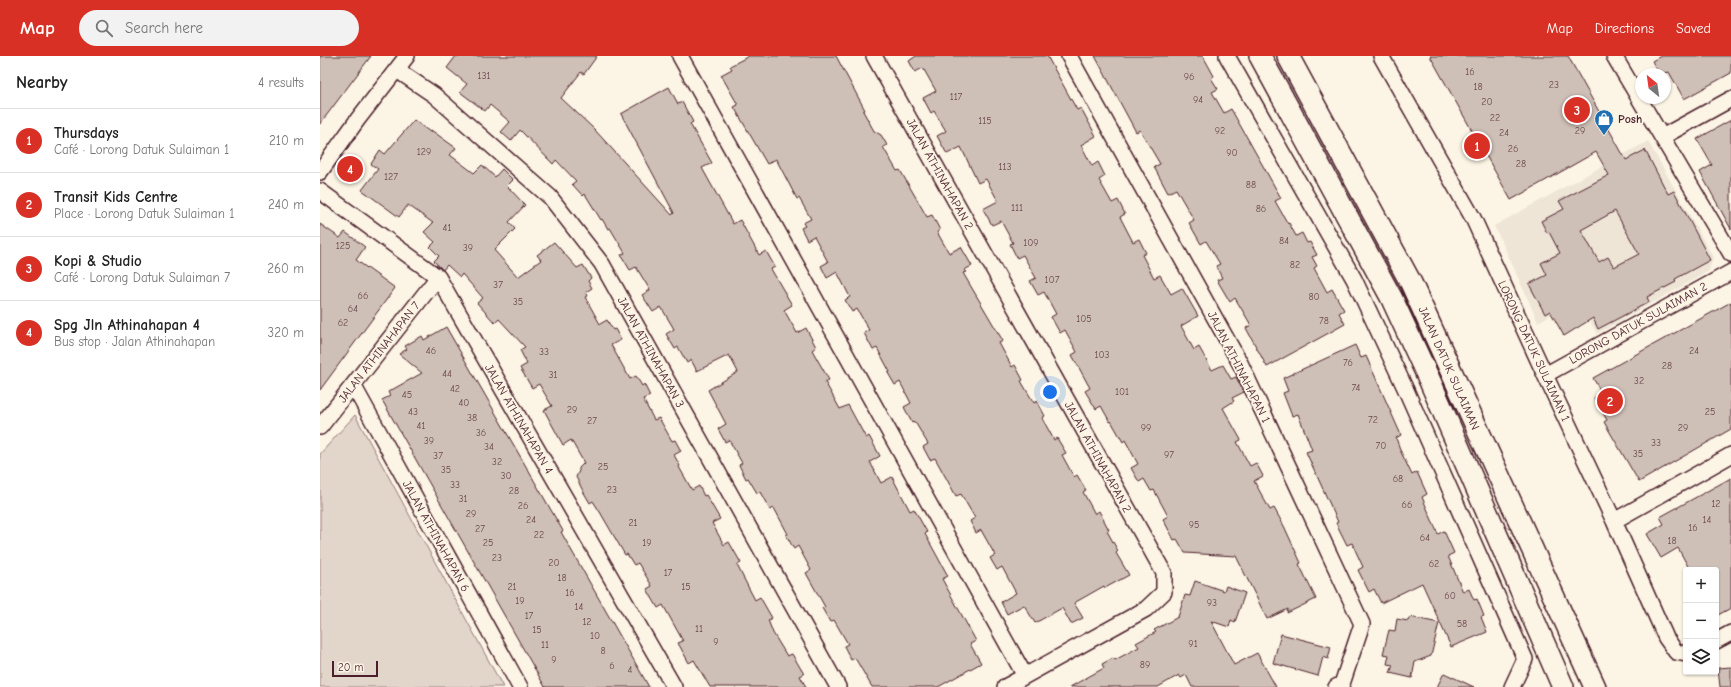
<!DOCTYPE html>
<meta charset="utf-8">
<style>
:root{--surface:#fff;--page:#f2f2f2;--text:#222;--muted:#767676;--line:#e0e0e0;--accent:#d93025}
body{margin:0;font-family:"Comic Neue",sans-serif;background:var(--page);color:var(--text)}
.controls{position:absolute;right:12px;bottom:12px;display:grid;overflow:hidden;border-radius:4px;box-shadow:0 1px 3px #0004}
.controls button{width:36px;height:36px;display:grid;place-items:center;padding:0;border:0;border-bottom:1px solid var(--line);background:var(--surface);color:var(--text);font:20px sans-serif}
.compass{position:absolute;left:1315px;top:12px;width:36px;height:36px;border-radius:50%;background:var(--surface);box-shadow:0 1px 3px #0004;rotate:331deg}
.scale{position:absolute;left:12px;bottom:10px;width:46px;box-sizing:border-box;padding-left:4px;border:2px solid #4a1f2b;border-top:0;font-size:11px;line-height:14px;white-space:nowrap;color:#4a1f2b;-webkit-text-stroke:3px #fcf5e5;paint-order:stroke}
.you{position:absolute;left:730px;top:336px;width:14px;height:14px;margin:-10px;border:3px solid #fff;border-radius:50%;background:#1a73e8;box-shadow:0 0 0 6px #1a73e833}
.badge{display:grid;place-items:center;width:26px;height:26px;border-radius:50%;background:var(--accent);color:#fff;font-size:13px;font-weight:700}
.pin{position:absolute;translate:-50% -50%;border:2px solid #fff;box-shadow:0 1px 4px #0006}
.list{margin:0;padding:0;list-style:none}
h2{display:flex;justify-content:space-between;align-items:center;height:52px;margin:0;padding:0 16px;font-size:17px}
h2 small{font-size:13px;font-weight:400;color:var(--muted)}
.list li{display:grid;grid-template-columns:26px 1fr auto;gap:12px;align-items:center;box-sizing:border-box;height:64px;padding:0 16px;border-top:1px solid var(--line)}
.list b{display:block;font-size:15px;white-space:nowrap}
.list p{margin:0;font-size:13px;white-space:nowrap;color:var(--muted)}
.list em{font-size:13px;font-style:normal;color:var(--muted)}
.icon{flex:none;width:22px;height:22px;fill:none;stroke:currentColor;stroke-width:2;stroke-linecap:round;stroke-linejoin:round}
.map{position:relative;flex:none;width:1411px;height:631px;overflow:hidden}
header{display:flex;align-items:center;gap:24px;box-sizing:border-box;height:56px;padding:0 20px;background:var(--accent);color:#fff}
header strong{font-size:19px}
nav{display:flex;gap:22px;margin-inline-start:auto;font-size:14px}
.search{width:280px;height:36px;background:var(--page);display:flex;align-items:center;gap:10px;box-sizing:border-box;padding:0 14px;border-radius:22px;color:var(--muted);font-size:15px}
main{display:flex}
aside{flex:1;background:var(--surface)}
.map>svg:first-child{display:block}
.built{fill:#eee5d7}
.green{fill:#e2d5ca;stroke:#967a7a}
.building{fill:#cfc0b7;stroke:#4a1f2b;fill-rule:evenodd}
.lines{fill:none;stroke-linecap:round;stroke-linejoin:round}
.street-casing{stroke:#4a1f2b;stroke-width:18}
.secondary-casing{stroke:#4a1f2b;stroke-width:24}
.street{stroke:#fcf5e5;stroke-width:15}
.secondary{stroke:#fcf5e5;stroke-width:21}
.labels{text-anchor:middle;dominant-baseline:central;stroke-width:3.5;stroke-linejoin:round;paint-order:stroke}
.number-label{font-size:10px;fill:#6b474e}
.poi-label{font-size:12px;font-weight:bold;fill:#4a1f2b;stroke:#fcf5e5;text-anchor:start}
.street-label{font-size:12px;fill:#4a1f2b;stroke:#fcf5e5}
</style>
<header>
<strong>Map</strong>
<div class="search"><svg class="icon" aria-label="search" viewBox="0 0 24 24"><circle cx="10" cy="10" r="6"/><path d="M15 15l6 6"/></svg>Search here</div>
<nav><a>Map</a><a>Directions</a><a>Saved</a></nav>
</header>
<main>
<aside>
<h2>Nearby<small>4 results</small></h2>
<ul class="list">
<li><span class="badge">1</span><div><b>Thursdays</b><p>Café · Lorong Datuk Sulaiman 1</p></div><em>210 m</em></li>
<li><span class="badge">2</span><div><b>Transit Kids Centre</b><p>Place · Lorong Datuk Sulaiman 1</p></div><em>240 m</em></li>
<li><span class="badge">3</span><div><b>Kopi &amp; Studio</b><p>Café · Lorong Datuk Sulaiman 7</p></div><em>260 m</em></li>
<li><span class="badge">4</span><div><b>Spg Jln Athinahapan 4</b><p>Bus stop · Jalan Athinahapan</p></div><em>320 m</em></li>
</ul>
</aside>
<div class="map">
<svg width="1411" height="631" viewBox="0 0 1411 631">
<rect width="100%" height="100%" fill="#fcf5e5"/>
<filter id="ink" filterUnits="userSpaceOnUse"><feTurbulence type="fractalNoise" baseFrequency=".025" numOctaves="2"/><feDisplacementMap in="SourceGraphic" scale="8" xChannelSelector="R" yChannelSelector="G"/><feConvolveMatrix kernelMatrix="1 2 1 2 8 2 1 2 1" color-interpolation-filters="sRGB"/></filter>
<g filter="url(#ink)">
<path class="built" d="M 1328,85 L 1393,201 L 1389,215 L 1277,278 L 1258,244 L 1218,266 L 1182,186 L 1174,170 Z"/>
<path class="green" d="M 35,359 L 183,631 L 0,631 L 0,398 Z"/>
<path class="building" d="M 0,0 L 51,0 L 0,68 Z
M 136,0 L 277,0 L 264,18 L 261,16 L 241,42 L 274,73 L 352,159 L 354,157 L 301,58 L 349,31 L 358,48 L 362,46 L 373,66 L 370,68 L 392,107 L 382,112 L 413,168 L 420,164 L 439,199 L 446,195 L 455,211 L 451,213 L 472,249 L 464,254 L 477,277 L 486,272 L 496,291 L 492,294 L 509,324 L 505,326 L 520,353 L 528,349 L 546,382 L 549,380 L 560,400 L 550,406 L 561,427 L 572,421 L 590,455 L 594,453 L 607,476 L 605,478 L 628,520 L 622,523 L 656,585 L 650,588 L 661,607 L 618,631 L 552,631 L 535,602 L 531,604 L 524,590 L 528,588 L 514,564 L 510,566 L 502,552 L 505,551 L 486,517 L 491,514 L 478,490 L 474,493 L 466,479 L 468,478 L 454,452 L 450,454 L 440,436 L 437,437 L 428,422 L 426,423 L 419,409 L 422,407 L 409,384 L 405,386 L 398,373 L 406,368 L 388,334 L 418,316 L 409,299 L 377,315 L 371,304 L 367,307 L 358,291 L 355,293 L 346,278 L 354,273 L 341,251 L 333,256 L 322,239 L 330,234 L 316,211 L 310,214 L 301,199 L 305,197 L 290,172 L 288,173 L 282,163 L 281,164 L 265,138 L 263,140 L 252,128 L 256,125 L 236,104 L 233,108 L 200,74 L 191,85 L 181,76 L 190,66 L 170,49 L 165,55 L 140,36 L 147,28 L 127,12 Z
M 429,0 L 516,0 L 545,54 L 543,55 L 554,75 L 561,79 L 567,89 L 563,91 L 577,115 L 580,114 L 607,161 L 612,159 L 620,174 L 617,176 L 629,197 L 641,191 L 652,210 L 644,214 L 646,216 L 643,217 L 683,285 L 679,287 L 692,311 L 695,309 L 703,324 L 701,325 L 714,347 L 717,345 L 725,360 L 722,362 L 734,384 L 737,382 L 746,397 L 742,399 L 754,421 L 757,419 L 766,434 L 763,436 L 775,458 L 779,455 L 789,474 L 787,475 L 798,495 L 796,497 L 809,519 L 785,532 L 784,530 L 754,547 L 763,562 L 751,568 L 742,552 L 715,567 L 704,549 L 687,558 L 681,546 L 696,537 L 682,511 L 677,514 L 670,502 L 675,499 L 661,474 L 656,477 L 650,465 L 655,462 L 641,438 L 636,440 L 615,402 L 610,404 L 603,391 L 608,388 L 595,366 L 592,367 L 584,351 L 591,347 L 580,326 L 575,329 L 568,317 L 570,316 L 557,292 L 553,294 L 544,277 L 549,274 L 537,253 L 532,256 L 525,244 L 530,241 L 517,216 L 507,222 L 501,210 L 508,206 L 494,180 L 487,184 L 481,172 L 485,170 L 483,167 L 491,163 L 479,142 L 477,143 L 456,103 L 447,108 L 414,51 L 418,49 L 401,19 L 412,13 L 410,10 Z
M 596,0 L 727,0 L 757,54 L 761,52 L 776,80 L 761,89 L 772,110 L 778,106 L 785,120 L 779,124 L 792,147 L 798,144 L 805,158 L 800,161 L 813,186 L 819,183 L 826,197 L 822,199 L 834,222 L 840,219 L 851,238 L 862,232 L 878,260 L 861,270 L 874,294 L 879,291 L 892,314 L 903,309 L 911,323 L 916,321 L 922,333 L 924,336 L 912,342 L 914,345 L 903,352 L 921,384 L 917,386 L 930,410 L 936,407 L 943,420 L 934,425 L 950,454 L 954,452 L 964,470 L 981,507 L 979,508 L 996,543 L 967,557 L 968,553 L 947,563 L 916,500 L 865,497 L 857,483 L 854,484 L 843,463 L 848,460 L 834,434 L 831,435 L 824,423 L 819,426 L 811,412 L 818,408 L 805,384 L 803,386 L 791,365 L 790,366 L 781,350 L 776,353 L 765,335 L 770,332 L 752,299 L 757,296 L 745,274 L 740,277 L 731,261 L 736,258 L 724,236 L 718,239 L 710,225 L 716,222 L 703,199 L 697,202 L 690,188 L 693,187 L 681,165 L 672,169 L 663,153 L 678,145 L 666,123 L 658,127 L 641,91 L 627,98 L 617,80 L 626,75 L 614,55 L 611,57 L 603,42 L 616,35 L 603,12 L 595,16 L 589,5 Z
M 775,0 L 883,0 L 894,20 L 891,22 L 898,33 L 892,36 L 904,57 L 911,53 L 961,142 L 955,145 L 968,168 L 969,167 L 976,180 L 982,177 L 987,187 L 990,186 L 997,199 L 992,201 L 997,210 L 994,212 L 1007,236 L 1012,233 L 1024,254 L 1019,257 L 1025,268 L 947,311 L 926,272 L 931,269 L 915,242 L 910,246 L 897,224 L 902,222 L 896,210 L 900,208 L 886,185 L 881,188 L 869,167 L 874,164 L 856,133 L 848,137 L 834,111 L 840,108 L 820,74 L 816,76 Z
M 1110,0 L 1248,0 L 1306,104 L 1325,94 L 1348,138 L 1354,135 L 1390,204 L 1355,223 L 1356,226 L 1327,241 L 1329,246 L 1278,273 L 1273,262 L 1244,280 L 1230,255 L 1225,258 L 1209,228 L 1227,219 L 1221,207 L 1240,197 L 1229,176 L 1227,177 L 1221,165 L 1244,153 L 1239,145 L 1289,119 L 1276,96 L 1191,144 ZM 1295,155 L 1319,198 L 1294,211 L 1288,201 L 1279,206 L 1261,174 Z
M 1341,0 L 1411,0 L 1411,17 L 1364,43 L 1349,16 L 1339,18 L 1332,5 Z
M 94,64 L 110,76 L 111,74 L 136,92 L 130,99 L 154,117 L 162,109 L 175,121 L 182,113 L 193,124 L 187,130 L 205,149 L 189,166 L 195,173 L 174,194 L 198,221 L 221,204 L 217,199 L 234,186 L 257,212 L 263,209 L 271,222 L 268,225 L 272,232 L 266,236 L 268,240 L 265,241 L 280,268 L 287,264 L 293,274 L 295,273 L 301,284 L 291,289 L 310,323 L 316,320 L 322,330 L 324,328 L 330,340 L 323,343 L 334,364 L 339,362 L 352,385 L 355,384 L 361,395 L 354,399 L 360,410 L 359,411 L 372,434 L 379,430 L 384,440 L 386,439 L 400,463 L 392,467 L 404,489 L 409,486 L 421,507 L 417,509 L 423,521 L 435,544 L 440,541 L 452,562 L 448,564 L 453,577 L 467,600 L 472,598 L 484,618 L 480,620 L 486,631 L 390,631 L 374,604 L 369,607 L 358,587 L 363,585 L 343,549 L 338,552 L 327,533 L 332,530 L 318,507 L 314,509 L 307,498 L 305,499 L 280,456 L 273,445 L 270,447 L 263,435 L 256,421 L 259,415 L 259,412 L 264,407 L 251,384 L 243,389 L 224,354 L 232,350 L 219,328 L 212,332 L 200,312 L 207,308 L 200,294 L 205,291 L 179,263 L 175,267 L 157,247 L 163,242 L 142,218 L 140,221 L 127,209 L 123,214 L 114,205 L 119,200 L 110,191 L 115,186 L 104,176 L 113,167 L 88,149 L 79,161 L 42,134 L 58,113 L 51,108 L 60,94 L 65,98 Z
M 1411,64 L 1411,173 L 1380,116 L 1392,109 L 1377,83 Z
M 0,168 L 20,182 L 25,176 L 45,191 L 36,204 L 75,232 L 0,334 Z
M 1411,246 L 1411,373 L 1319,426 L 1284,366 L 1287,364 L 1274,342 L 1282,338 L 1273,322 Z
M 126,271 L 243,475 L 241,476 L 329,631 L 225,631 L 62,344 L 70,340 L 68,336 L 102,317 L 79,298 L 87,293 L 85,290 L 102,280 L 104,284 Z
M 1035,289 L 1041,302 L 1046,300 L 1081,379 L 1076,382 L 1081,396 L 1092,419 L 1097,416 L 1107,438 L 1102,441 L 1118,478 L 1124,475 L 1134,497 L 1128,500 L 1143,536 L 1149,533 L 1154,544 L 1157,543 L 1164,560 L 1161,561 L 1167,576 L 1131,591 L 1102,527 L 1061,547 L 1054,533 L 1049,536 L 1038,514 L 1043,511 L 1032,487 L 1027,489 L 1016,467 L 1018,466 L 986,396 L 992,394 L 978,358 L 972,360 L 963,337 L 968,335 L 963,322 Z
M 1411,422 L 1411,552 L 1396,560 L 1396,514 L 1370,514 L 1358,492 L 1341,502 L 1327,478 L 1344,468 L 1340,461 Z
M 875,525 L 904,535 L 906,530 L 925,537 L 915,566 L 911,564 L 909,571 L 891,565 L 914,609 L 937,597 L 956,631 L 872,631 L 866,619 L 861,622 L 859,619 L 838,631 L 750,631 L 784,612 L 782,608 L 793,602 L 795,604 L 819,591 L 816,587 L 836,576 L 834,574 L 858,561 L 865,539 L 870,540 Z
M 1090,561 L 1119,567 L 1111,600 L 1095,606 L 1092,622 L 1070,617 L 1073,609 L 1067,608 L 1069,599 L 1063,598 L 1069,574 L 1075,575 L 1077,563 L 1088,565 Z
M 961,578 L 1011,591 L 1008,603 L 1003,601 L 998,620 L 953,607 Z
M 1411,611 L 1411,631 L 1400,631 L 1398,612 Z
M 1124,617 L 1154,631 L 1117,631 Z"/>
<g class="lines">
<g class="street-casing">
<path id="street" d="M 360,0 L 705,620
M 554,0 L 844,517 L 844,536 L 826,553 L 685,631
M 749,0 L 921,309 L 1042,568 L 1022,628 L 1016,631
M 907,0 L 1034,223 L 1086,334 L 1205,603 L 1192,631
M 1061,0 L 1153,162 L 1225,319 L 1294,465 L 1346,582 L 1356,596 L 1366,598
M 1294,0 L 1411,198
M 77,14 L 114,39 L 230,141 L 282,208 L 518,631
M 1342,81 L 1411,43
M 0,116 L 38,63 L 87,0
M 0,135 L 118,221 L 354,631
M 1225,319 L 1411,216
M 33,329 L 200,631
M 0,371 L 118,221
M 1294,465 L 1411,399
M 1396,585 L 1411,577"/>
</g>
<g class="secondary-casing">
<path id="secondary" d="M 940,0 L 1071,241 L 1109,323 L 1243,631
M 968,0 L 1091,227 L 1275,631"/>
</g>
<use href="#street" class="street"/>
<use href="#secondary" class="secondary"/>
</g>
</g>
<defs>
<g id="shop-pin" transform="scale(1)"><path d="M0 17L-7.5 6A9.5 9.5 0 1 1 7.5 6Z" fill="#1f6fb2" stroke="#fcf5e5"/><path d="M-5-2.5h2.3a2.7 3.5 0 0 1 5.4 0H5L5.5 6h-11ZM-1.5-2.5h3a1.5 2.3 0 0 0-3 0Z" fill="#fff"/></g>
</defs>
<g fill-rule="evenodd">
<use href="#shop-pin" x="1284" y="63"/>
</g>
<g class="labels">
<g class="number-label">
<text x="1150" y="16">16</text>
<text x="164" y="20">131</text>
<text x="869" y="21">96</text>
<text x="1234" y="29">23</text>
<text x="1158" y="31">18</text>
<text x="636" y="41">117</text>
<text x="878" y="44">94</text>
<text x="1167" y="46">20</text>
<text x="1175" y="62">22</text>
<text x="665" y="65">115</text>
<text x="900" y="75">92</text>
<text x="1260" y="75">29</text>
<text x="1184" y="77">24</text>
<text x="1193" y="93">26</text>
<text x="104" y="96">129</text>
<text x="912" y="97">90</text>
<text x="1201" y="108">28</text>
<text x="685" y="111">113</text>
<text x="71" y="121">127</text>
<text x="931" y="129">88</text>
<text x="697" y="152">111</text>
<text x="941" y="153">86</text>
<text x="127" y="172">41</text>
<text x="964" y="185">84</text>
<text x="711" y="187">109</text>
<text x="23" y="190">125</text>
<text x="148" y="192">39</text>
<text x="975" y="209">82</text>
<text x="732" y="224">107</text>
<text x="178" y="229">37</text>
<text x="43" y="240">66</text>
<text x="994" y="241">80</text>
<text x="198" y="246">35</text>
<text x="33" y="253">64</text>
<text x="764" y="263">105</text>
<text x="1004" y="265">78</text>
<text x="23" y="267">62</text>
<text x="111" y="295">46</text>
<text x="1374" y="295">24</text>
<text x="224" y="296">33</text>
<text x="782" y="299">103</text>
<text x="1028" y="307">76</text>
<text x="1347" y="310">28</text>
<text x="127" y="318">44</text>
<text x="233" y="319">31</text>
<text x="1319" y="325">32</text>
<text x="1036" y="332">74</text>
<text x="135" y="333">42</text>
<text x="802" y="336">101</text>
<text x="87" y="339">45</text>
<text x="144" y="347">40</text>
<text x="252" y="354">29</text>
<text x="93" y="356">43</text>
<text x="1390" y="356">25</text>
<text x="152" y="362">38</text>
<text x="1053" y="364">72</text>
<text x="272" y="365">27</text>
<text x="101" y="370">41</text>
<text x="826" y="372">99</text>
<text x="1363" y="372">29</text>
<text x="161" y="377">36</text>
<text x="109" y="385">39</text>
<text x="1336" y="387">33</text>
<text x="1061" y="390">70</text>
<text x="169" y="391">34</text>
<text x="1318" y="398">35</text>
<text x="849" y="399">97</text>
<text x="118" y="400">37</text>
<text x="177" y="406">32</text>
<text x="283" y="411">25</text>
<text x="126" y="414">35</text>
<text x="186" y="420">30</text>
<text x="1078" y="423">68</text>
<text x="135" y="429">33</text>
<text x="292" y="434">23</text>
<text x="194" y="435">28</text>
<text x="143" y="443">31</text>
<text x="1396" y="448">12</text>
<text x="1087" y="449">66</text>
<text x="203" y="450">26</text>
<text x="151" y="458">29</text>
<text x="211" y="464">24</text>
<text x="1387" y="464">14</text>
<text x="313" y="467">21</text>
<text x="874" y="469">95</text>
<text x="1373" y="472">16</text>
<text x="160" y="473">27</text>
<text x="219" y="479">22</text>
<text x="1105" y="482">64</text>
<text x="1352" y="485">18</text>
<text x="168" y="487">25</text>
<text x="327" y="487">19</text>
<text x="177" y="502">23</text>
<text x="234" y="507">20</text>
<text x="1114" y="508">62</text>
<text x="348" y="517">17</text>
<text x="242" y="522">18</text>
<text x="192" y="531">21</text>
<text x="366" y="531">15</text>
<text x="250" y="537">16</text>
<text x="1130" y="540">60</text>
<text x="200" y="545">19</text>
<text x="892" y="547">93</text>
<text x="259" y="551">14</text>
<text x="209" y="560">17</text>
<text x="267" y="566">12</text>
<text x="1142" y="568">58</text>
<text x="379" y="573">11</text>
<text x="217" y="574">15</text>
<text x="275" y="580">10</text>
<text x="396" y="586">9</text>
<text x="873" y="588">91</text>
<text x="225" y="589">11</text>
<text x="283" y="595">8</text>
<text x="234" y="604">9</text>
<text x="825" y="609">89</text>
<text x="292" y="610">6</text>
<text x="310" y="614">4</text>
</g>
<g class="poi-label">
<text x="1298" y="63">Posh</text>
</g>
<g class="street-label">
<text transform="translate(620 118) rotate(61)">JALAN ATHINAHAPAN 2</text>
<text transform="translate(1318 267) rotate(-29)">LORONG DATUK SULAIMAN 2</text>
<text transform="translate(1214 295) rotate(65)">LORONG DATUK SULAIMAN 1</text>
<text transform="translate(59 296) rotate(-52)">JALAN ATHINAHAPAN 7</text>
<text transform="translate(331 296) rotate(61)">JALAN ATHINAHAPAN 3</text>
<text transform="translate(919 311) rotate(63)">JALAN ATHINAHAPAN 1</text>
<text transform="translate(1129 312) rotate(66)">JALAN DATUK SULAIMAN</text>
<text transform="translate(199 363) rotate(60)">JALAN ATHINAHAPAN 4</text>
<text transform="translate(778 401) rotate(61)">JALAN ATHINAHAPAN 2</text>
<text transform="translate(116 480) rotate(61)">JALAN ATHINAHAPAN 6</text>
</g>
</g>
</svg>
<div class="controls">
<button>+</button>
<button>−</button>
<button><svg class="icon" aria-label="layers" viewBox="0 0 24 24"><path d="M12 4l9 5-9 5-9-5zM3 14l9 5 9-5"/></svg></button>
</div>
<svg class="compass" viewBox="-18 -18 36 36"><path d="M0-13l5 13h-10z" fill="#e53935"/><path d="M0 13l5-13h-10z" fill="#767676"/></svg>
<div class="scale">20 m</div>
<div class="you"></div>
<div class="pin badge" style="left:1157px;top:90px">1</div>
<div class="pin badge" style="left:1290px;top:345px">2</div>
<div class="pin badge" style="left:1257px;top:54px">3</div>
<div class="pin badge" style="left:30px;top:113px">4</div>
</div>
</main>
